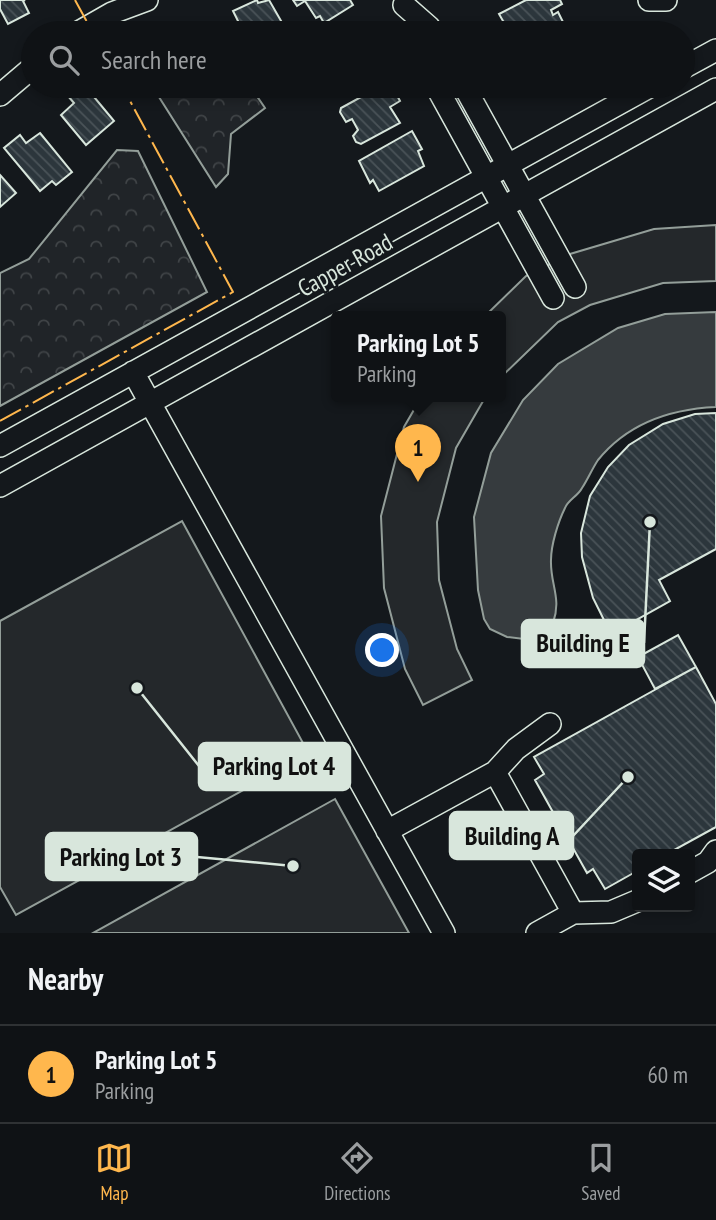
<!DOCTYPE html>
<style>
:root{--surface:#0f1215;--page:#181b1e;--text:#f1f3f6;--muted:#9b9ea0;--line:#2f3234;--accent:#ffb74d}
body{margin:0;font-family:"PT Sans Narrow",sans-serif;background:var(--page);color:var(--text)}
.controls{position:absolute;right:21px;bottom:21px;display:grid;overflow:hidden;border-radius:7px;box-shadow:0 4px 10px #0003}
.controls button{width:63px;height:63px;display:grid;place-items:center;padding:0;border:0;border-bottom:2px solid var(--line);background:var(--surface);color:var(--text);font:35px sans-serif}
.you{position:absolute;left:383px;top:651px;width:24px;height:24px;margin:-18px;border:5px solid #fff;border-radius:50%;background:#1a73e8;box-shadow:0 0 0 10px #1a73e833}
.badge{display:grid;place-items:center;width:46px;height:46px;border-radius:50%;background:var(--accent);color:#111;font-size:23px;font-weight:700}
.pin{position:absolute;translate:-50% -58px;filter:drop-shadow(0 2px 4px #0008)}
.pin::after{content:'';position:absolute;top:37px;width:24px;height:21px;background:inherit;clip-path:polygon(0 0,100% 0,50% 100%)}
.popup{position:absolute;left:331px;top:311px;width:175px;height:91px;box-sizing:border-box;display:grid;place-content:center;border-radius:7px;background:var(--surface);filter:drop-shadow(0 2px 5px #0005);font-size:23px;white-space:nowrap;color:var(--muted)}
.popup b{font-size:26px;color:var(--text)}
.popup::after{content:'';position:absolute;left:50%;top:100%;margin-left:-14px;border:14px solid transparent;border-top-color:var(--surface)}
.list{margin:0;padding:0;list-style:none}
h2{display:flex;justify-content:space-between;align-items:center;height:91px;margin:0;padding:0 28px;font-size:30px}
h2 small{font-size:23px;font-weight:400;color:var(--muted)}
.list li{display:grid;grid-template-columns:46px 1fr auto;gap:21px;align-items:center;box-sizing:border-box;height:98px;padding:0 28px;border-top:2px solid var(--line)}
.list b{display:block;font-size:26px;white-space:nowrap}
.list p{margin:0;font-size:23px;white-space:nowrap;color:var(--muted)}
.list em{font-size:23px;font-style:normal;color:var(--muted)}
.icon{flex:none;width:38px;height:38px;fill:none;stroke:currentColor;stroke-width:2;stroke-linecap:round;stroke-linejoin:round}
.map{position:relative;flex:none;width:716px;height:933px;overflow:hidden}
.search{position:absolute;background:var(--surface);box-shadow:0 4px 10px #0003;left:21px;right:21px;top:21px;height:77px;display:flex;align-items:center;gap:18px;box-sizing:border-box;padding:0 24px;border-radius:38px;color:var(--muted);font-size:26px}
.sheet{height:189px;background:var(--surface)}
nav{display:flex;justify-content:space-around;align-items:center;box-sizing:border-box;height:98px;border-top:2px solid var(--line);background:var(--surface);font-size:19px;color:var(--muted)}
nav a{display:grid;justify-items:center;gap:4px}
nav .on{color:var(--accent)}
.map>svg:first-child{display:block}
.forest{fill:url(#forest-crowns);stroke:#939e99;stroke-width:2}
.parking{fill:#24282b;stroke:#939e99;stroke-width:2}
.water{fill:#363b3e;stroke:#939e99;stroke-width:2}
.building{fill:url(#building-back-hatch);stroke:#d8e6dc;stroke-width:2}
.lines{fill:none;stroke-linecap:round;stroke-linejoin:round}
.minor-casing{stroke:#d8e6dc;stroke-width:24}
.minor{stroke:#14181c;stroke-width:21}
.power{stroke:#ffb74d;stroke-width:2;stroke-dasharray:24 5 3.5 5;stroke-linecap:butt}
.labels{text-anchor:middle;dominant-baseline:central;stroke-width:5;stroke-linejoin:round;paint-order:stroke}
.street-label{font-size:24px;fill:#d8e6dc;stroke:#14181c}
.leader{fill:none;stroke:#d8e6dc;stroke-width:2.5}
.callout-dot{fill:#d8e6dc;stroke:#14181c;stroke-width:2.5}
.callout{fill:#d8e6dc;stroke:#d8e6dc;stroke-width:2.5}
.callout-label{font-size:26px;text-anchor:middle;font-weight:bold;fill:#111}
</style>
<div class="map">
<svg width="716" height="933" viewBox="0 0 716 933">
<defs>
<pattern id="forest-crowns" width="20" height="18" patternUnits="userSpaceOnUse" patternTransform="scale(1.75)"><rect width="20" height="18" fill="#202428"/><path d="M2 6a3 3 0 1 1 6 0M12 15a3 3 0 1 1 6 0" fill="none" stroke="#404447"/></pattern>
<pattern id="building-back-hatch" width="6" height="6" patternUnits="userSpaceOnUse" patternTransform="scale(1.75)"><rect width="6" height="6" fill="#2c363c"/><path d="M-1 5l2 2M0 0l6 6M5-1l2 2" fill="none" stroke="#4a5358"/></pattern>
</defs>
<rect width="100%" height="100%" fill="#14181c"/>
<path class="forest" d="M 152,86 L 250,86 L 265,108 L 231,134 L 228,174 L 216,187 Z
M 117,150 L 138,151 L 207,292 L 0,406 L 0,273 L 29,259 Z"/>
<path class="parking" d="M 716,225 L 716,281 L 663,283 L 590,305 L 558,322 L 500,378 L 500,316 L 485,316 L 526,276 L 570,254 L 654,229 Z
M 422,396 L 486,396 L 456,448 L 437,522 L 439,580 L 457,649 L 472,680 L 423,705 L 405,669 L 384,588 L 381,516 L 404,427 Z
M 182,521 L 309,754 L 16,915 L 0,887 L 0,621 Z
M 335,799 L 409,933 L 93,933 Z"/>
<path class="water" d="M 716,312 L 716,407 C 671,409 628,423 598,460 C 592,469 588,479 582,488 C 578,496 568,500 565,508 C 558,522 551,545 551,560 C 550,584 562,598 553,623 L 524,639 L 507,637 L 490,629 L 484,619 L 478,590 L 474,517 L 491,453 L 523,400 L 558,364 L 618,328 L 665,314 Z"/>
<path class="building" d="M 0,0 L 25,0 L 23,1 L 29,13 L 8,24 L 0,9 Z
M 257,0 L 258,3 L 269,0 L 288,33 L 244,33 L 233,11 Z
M 293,0 L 350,0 L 353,5 L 324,23 L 320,16 L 316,18 L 305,1 L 297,6 Z
M 526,0 L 560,0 L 562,4 L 551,10 L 553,15 L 558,12 L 563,22 L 557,25 L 561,33 L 504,33 L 503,30 L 507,28 L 499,14 Z
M 80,86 L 85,86 L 114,121 L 86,145 L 61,115 L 74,103 L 68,96 Z
M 381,86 L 392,86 L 400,101 L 390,107 L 400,123 L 361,144 L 356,142 L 353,136 L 358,130 L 352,119 L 346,122 L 340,112 L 341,108 Z
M 412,131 L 422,149 L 418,151 L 424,166 L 379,191 L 373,180 L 370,183 L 359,161 Z
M 40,133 L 72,172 L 56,185 L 52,181 L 40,191 L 4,148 L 20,135 L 26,143 Z
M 0,175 L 16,193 L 0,207 Z
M 716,413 L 716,549 L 659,580 L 670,601 L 611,634 L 593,598 L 582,557 L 581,533 L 590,496 L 608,467 L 629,445 L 663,424 L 695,414 Z
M 678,635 L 696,667 L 655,689 L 638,657 Z
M 696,667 L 716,704 L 716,827 L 667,854 L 637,854 L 637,871 L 605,889 L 593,869 L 587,873 L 535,780 L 544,774 L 534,757 Z"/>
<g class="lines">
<g class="minor-casing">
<path id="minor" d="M 649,0 L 666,0
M 404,5 L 429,27 L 433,33
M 77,33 L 112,13 L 147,0
M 683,68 L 716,50
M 436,86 L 553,298
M 464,86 L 575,287
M 0,95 L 33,67
M 133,372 L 444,933
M 0,446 L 651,86
M 0,486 L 716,89
M 495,772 L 516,749 L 550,724
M 387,831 L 495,772 L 573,913 L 537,933
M 690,872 L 708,862 L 716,851
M 573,913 L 611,912 L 637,901"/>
</g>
<use href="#minor" class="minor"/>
<path class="power" d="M 75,0 L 93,33
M 0,421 L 233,292 L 122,86"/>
</g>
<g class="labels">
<g class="street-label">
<text transform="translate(345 265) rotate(-29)">Capper Road</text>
</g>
</g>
<path class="leader" d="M650 522L644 643M137 688L199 766M628 777L573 836M293 866L197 857"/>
<g class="callout-dot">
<circle cx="650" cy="522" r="7"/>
<circle cx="137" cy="688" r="7"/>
<circle cx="628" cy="777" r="7"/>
<circle cx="293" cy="866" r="7"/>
</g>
<g class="callout">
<rect x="522" y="620" width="122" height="47" rx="7"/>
<rect x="199" y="743" width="151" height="47" rx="7"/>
<rect x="450" y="812" width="123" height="47" rx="7"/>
<rect x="46" y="833" width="151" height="47" rx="7"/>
</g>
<g class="callout-label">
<text x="583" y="652">Building E</text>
<text x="274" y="775">Parking Lot 4</text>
<text x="512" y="845">Building A</text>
<text x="121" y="866">Parking Lot 3</text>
</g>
</svg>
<div class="controls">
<button><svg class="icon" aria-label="layers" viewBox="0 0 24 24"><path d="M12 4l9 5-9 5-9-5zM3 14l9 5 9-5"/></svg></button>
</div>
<div class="you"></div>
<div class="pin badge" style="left:418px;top:482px">1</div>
<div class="popup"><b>Parking Lot 5</b>Parking</div>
<div class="search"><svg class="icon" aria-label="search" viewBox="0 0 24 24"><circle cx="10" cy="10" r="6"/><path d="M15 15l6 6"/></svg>Search here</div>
</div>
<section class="sheet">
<h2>Nearby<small></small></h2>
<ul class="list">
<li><span class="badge">1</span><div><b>Parking Lot 5</b><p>Parking</p></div><em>60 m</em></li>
</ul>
</section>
<nav>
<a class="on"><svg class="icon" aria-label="map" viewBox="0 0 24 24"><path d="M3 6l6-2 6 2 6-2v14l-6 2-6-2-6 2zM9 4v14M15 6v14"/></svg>Map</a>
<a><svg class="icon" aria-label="directions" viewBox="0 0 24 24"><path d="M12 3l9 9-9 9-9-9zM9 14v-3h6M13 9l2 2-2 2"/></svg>Directions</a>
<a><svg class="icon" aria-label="saved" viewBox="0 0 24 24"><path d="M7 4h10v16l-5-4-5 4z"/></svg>Saved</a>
</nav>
